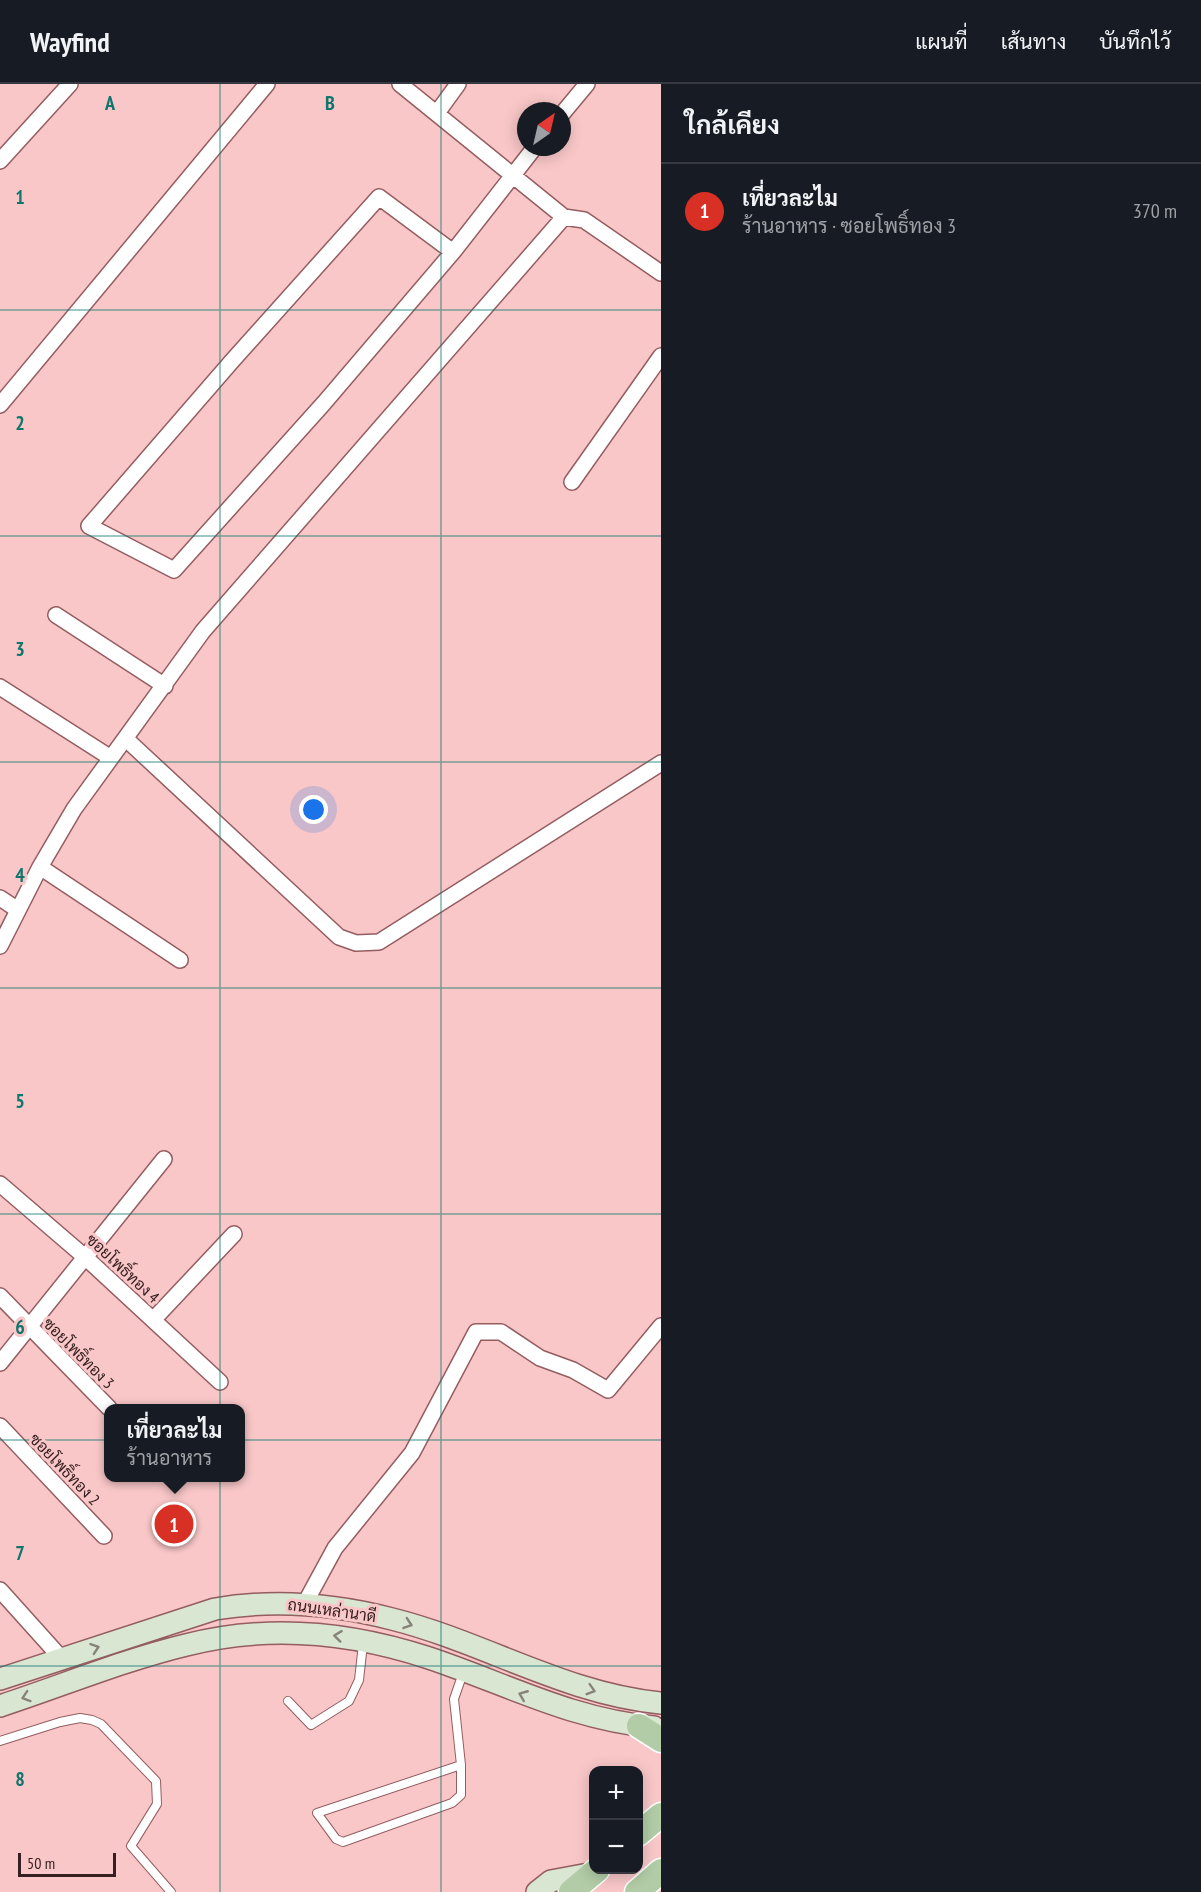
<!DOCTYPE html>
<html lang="th">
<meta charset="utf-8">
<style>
:root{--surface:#171b24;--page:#242831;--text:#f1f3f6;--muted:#9ea1a6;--line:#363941;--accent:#d93025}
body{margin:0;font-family:"PT Sans Narrow",Sarabun,sans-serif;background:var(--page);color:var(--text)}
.controls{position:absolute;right:18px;bottom:18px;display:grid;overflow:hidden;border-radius:12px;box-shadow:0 3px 15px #0003}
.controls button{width:54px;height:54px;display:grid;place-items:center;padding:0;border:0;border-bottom:2px solid var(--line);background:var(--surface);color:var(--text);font:30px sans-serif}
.compass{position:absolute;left:517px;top:18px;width:54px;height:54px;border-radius:50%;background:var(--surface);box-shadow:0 3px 15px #0003;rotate:34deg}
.scale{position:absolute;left:18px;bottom:15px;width:98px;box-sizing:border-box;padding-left:6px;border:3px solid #372021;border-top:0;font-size:16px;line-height:21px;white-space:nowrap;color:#372021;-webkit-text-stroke:4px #f9c7c8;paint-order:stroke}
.you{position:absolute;left:314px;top:726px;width:21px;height:21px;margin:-15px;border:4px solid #fff;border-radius:50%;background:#1a73e8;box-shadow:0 0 0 9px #1a73e833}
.badge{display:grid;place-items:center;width:39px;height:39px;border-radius:50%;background:var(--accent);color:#fff;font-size:20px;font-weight:700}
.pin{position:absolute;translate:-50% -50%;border:3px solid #fff;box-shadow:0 2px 6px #0006}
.popup{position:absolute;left:104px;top:1320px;width:141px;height:78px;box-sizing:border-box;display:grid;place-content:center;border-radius:12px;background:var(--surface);filter:drop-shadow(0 2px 4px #0005);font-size:20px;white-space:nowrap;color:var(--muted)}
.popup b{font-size:22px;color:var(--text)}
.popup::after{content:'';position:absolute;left:50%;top:100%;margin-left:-12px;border:12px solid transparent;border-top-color:var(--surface)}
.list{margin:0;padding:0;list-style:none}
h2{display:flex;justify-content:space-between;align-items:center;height:78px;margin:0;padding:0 24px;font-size:26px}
h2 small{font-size:20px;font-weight:400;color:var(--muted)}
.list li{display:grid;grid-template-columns:39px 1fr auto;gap:18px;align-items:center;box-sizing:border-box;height:96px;padding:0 24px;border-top:2px solid var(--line)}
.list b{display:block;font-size:22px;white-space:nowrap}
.list p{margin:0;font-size:20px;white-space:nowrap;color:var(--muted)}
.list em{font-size:20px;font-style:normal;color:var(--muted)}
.map{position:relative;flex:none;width:661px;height:1808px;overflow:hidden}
header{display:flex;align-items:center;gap:36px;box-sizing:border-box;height:84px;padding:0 30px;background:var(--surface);border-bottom:2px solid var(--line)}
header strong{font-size:28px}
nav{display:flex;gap:33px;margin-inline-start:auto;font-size:21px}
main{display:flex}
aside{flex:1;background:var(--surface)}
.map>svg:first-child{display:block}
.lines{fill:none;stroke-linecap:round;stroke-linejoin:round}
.lane-casing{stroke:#945d60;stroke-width:10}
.street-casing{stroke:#945d60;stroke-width:18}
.secondary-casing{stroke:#945d60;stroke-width:24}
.primary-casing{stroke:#fff;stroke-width:27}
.lane{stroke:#fff;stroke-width:8}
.street{stroke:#fff;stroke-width:15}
.secondary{stroke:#d8e6d2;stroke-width:21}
.primary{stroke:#b1cca6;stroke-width:24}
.oneway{stroke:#88837a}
.grid{fill:none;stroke:#0f766e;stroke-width:1.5;stroke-opacity:0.55}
.labels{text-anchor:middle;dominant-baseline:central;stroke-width:6;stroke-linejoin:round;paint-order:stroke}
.street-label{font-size:16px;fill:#372021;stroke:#f9c7c8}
.grid-label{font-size:20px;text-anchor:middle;font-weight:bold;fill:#0f766e;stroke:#f9c7c8;stroke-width:6;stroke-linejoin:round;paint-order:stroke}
</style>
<header>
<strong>Wayfind</strong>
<nav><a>แผนที่</a><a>เส้นทาง</a><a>บันทึกไว้</a></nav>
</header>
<main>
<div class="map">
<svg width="661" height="1808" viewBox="0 0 661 1808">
<rect width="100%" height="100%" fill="#f9c7c8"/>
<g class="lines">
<g class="lane-casing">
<path id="lane" d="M 288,1617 L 311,1641 L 349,1617 L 359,1596 L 363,1560
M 0,1657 L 60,1638 L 80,1634 L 92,1636 L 101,1640 L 156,1697 L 157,1720 L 131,1762 L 171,1808
M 461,1681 L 317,1729 L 336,1755 L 343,1758 L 452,1719 L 461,1711 L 461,1681 L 454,1615 L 463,1589"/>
</g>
<g class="street-casing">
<path id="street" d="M 400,0 L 564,133 L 584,136 L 661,189
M 437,29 L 458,0
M 562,30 L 587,0
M 0,77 L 70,0
M 453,168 L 379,113 L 232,277 L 89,442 L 174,486 L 324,319 L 453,168 L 535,63
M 0,321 L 267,0
M 572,398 L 661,272
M 56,531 L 165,602
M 0,603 L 111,674
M 126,655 L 339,853 L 356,859 L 379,858 L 661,679
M 40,783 L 180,876
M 0,814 L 18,826
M 0,862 L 40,783 L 74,725 L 203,547 L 564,133
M 0,1100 L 85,1173 L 220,1298
M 0,1212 L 109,1324
M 153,1236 L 234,1150
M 0,1279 L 164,1075
M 0,1342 L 104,1452
M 0,1506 L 62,1575
M 304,1521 L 335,1464 L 412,1369 L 476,1248 L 501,1248 L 540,1274 L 573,1286 L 608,1306 L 661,1242"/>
</g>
<g class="secondary-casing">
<path id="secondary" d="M 0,1595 L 215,1525 C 274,1515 334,1520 392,1535 C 484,1558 565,1610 661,1619
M 0,1622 C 61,1602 124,1576 186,1561 C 268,1540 350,1548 429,1574 C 507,1600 570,1635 654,1643
M 537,1808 L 551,1797 L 594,1789"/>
</g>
<g class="primary-casing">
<path id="primary" d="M 639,1642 L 661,1656
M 638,1750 L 661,1731
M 571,1808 L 597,1786
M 637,1808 L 661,1787"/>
</g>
<use href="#lane" class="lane"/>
<use href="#street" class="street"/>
<use href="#secondary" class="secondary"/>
<use href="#primary" class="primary"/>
</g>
<defs><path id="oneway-chevron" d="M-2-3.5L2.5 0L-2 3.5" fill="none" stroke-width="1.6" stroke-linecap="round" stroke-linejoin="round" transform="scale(1.5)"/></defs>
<g class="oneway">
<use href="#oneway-chevron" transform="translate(408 1540) rotate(19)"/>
<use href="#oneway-chevron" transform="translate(338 1552) rotate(-173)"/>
<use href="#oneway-chevron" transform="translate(95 1564) rotate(-19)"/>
<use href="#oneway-chevron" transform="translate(591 1606) rotate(17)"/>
<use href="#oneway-chevron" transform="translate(523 1611) rotate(-158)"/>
<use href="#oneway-chevron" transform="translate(26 1613) rotate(162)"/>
</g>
<path class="grid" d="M 220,0 L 220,1808M 441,0 L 441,1808M 0,226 L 661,226M 0,452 L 661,452M 0,678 L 661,678M 0,904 L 661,904M 0,1130 L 661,1130M 0,1356 L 661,1356M 0,1582 L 661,1582"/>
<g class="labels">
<g class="street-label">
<text transform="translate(123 1184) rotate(43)">ซอยโพธิ์ทอง 4</text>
<text transform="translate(79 1269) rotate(45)">ซอยโพธิ์ทอง 3</text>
<text transform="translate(65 1385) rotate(46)">ซอยโพธิ์ทอง 2</text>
<text transform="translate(332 1526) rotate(8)">ถนนเหล่านาดี</text>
</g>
</g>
<g class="grid-label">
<text x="110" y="26">A</text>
<text x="330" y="26">B</text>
<text x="20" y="120">1</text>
<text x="20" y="346">2</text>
<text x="20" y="572">3</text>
<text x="20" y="798">4</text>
<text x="20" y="1024">5</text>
<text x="20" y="1250">6</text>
<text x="20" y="1476">7</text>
<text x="20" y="1702">8</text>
</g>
</svg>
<div class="controls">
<button>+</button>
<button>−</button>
</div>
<svg class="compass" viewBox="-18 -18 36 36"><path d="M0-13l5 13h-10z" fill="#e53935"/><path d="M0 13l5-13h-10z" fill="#9ea1a6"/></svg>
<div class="scale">50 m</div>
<div class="you"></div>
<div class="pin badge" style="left:174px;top:1440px">1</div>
<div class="popup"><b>เที่ยวละไม</b>ร้านอาหาร</div>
</div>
<aside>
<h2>ใกล้เคียง<small></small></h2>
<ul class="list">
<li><span class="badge">1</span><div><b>เที่ยวละไม</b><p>ร้านอาหาร · ซอยโพธิ์ทอง 3</p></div><em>370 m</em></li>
</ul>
</aside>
</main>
